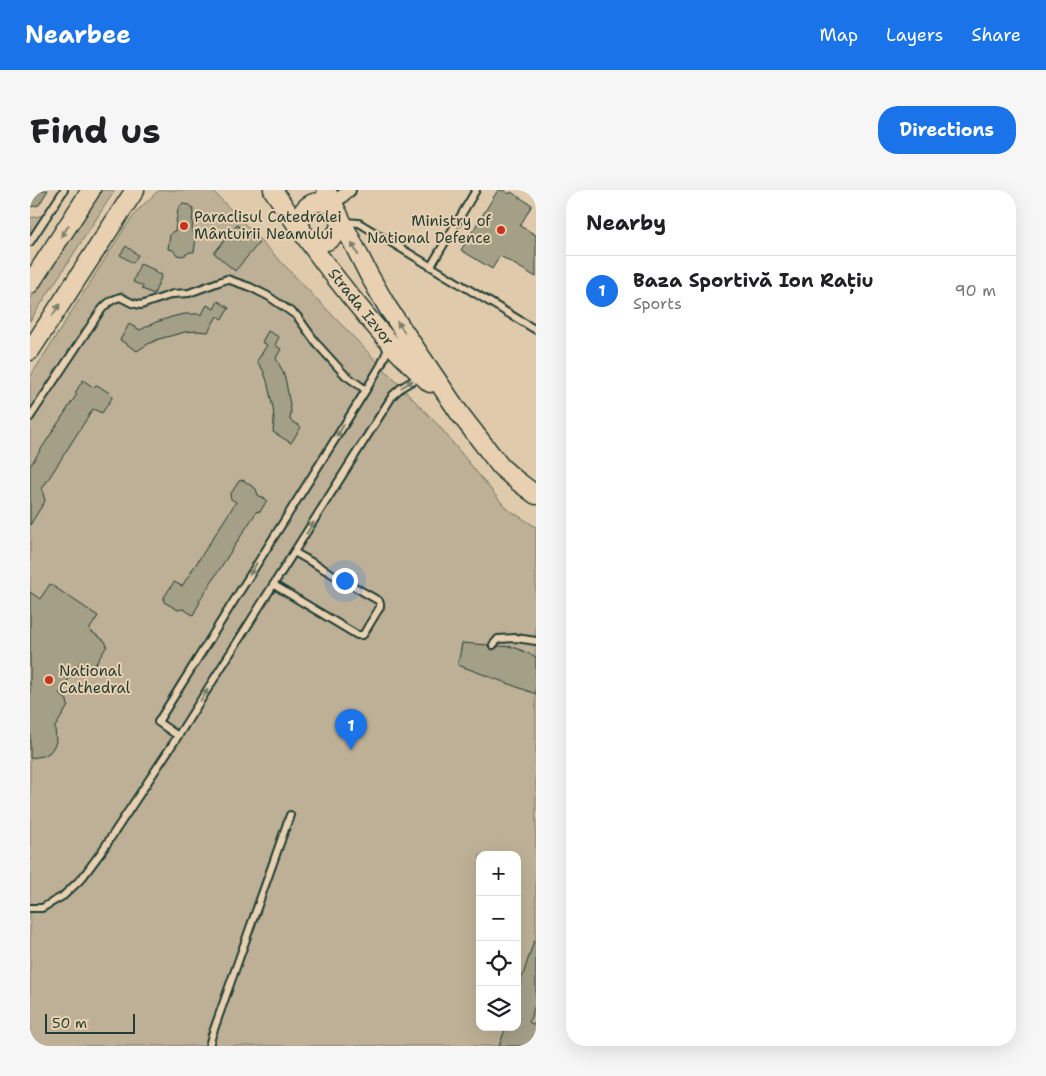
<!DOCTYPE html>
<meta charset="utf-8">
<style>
:root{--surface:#fff;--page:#f6f6f6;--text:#202124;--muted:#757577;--line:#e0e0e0;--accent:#1a73e8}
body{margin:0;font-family:"Shantell Sans",sans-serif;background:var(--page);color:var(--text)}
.controls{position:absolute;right:15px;bottom:15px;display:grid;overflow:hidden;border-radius:10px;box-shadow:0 5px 20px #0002}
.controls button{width:45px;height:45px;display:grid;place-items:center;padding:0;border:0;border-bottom:1px solid var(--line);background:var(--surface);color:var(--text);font:25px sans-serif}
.scale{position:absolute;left:15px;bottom:12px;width:90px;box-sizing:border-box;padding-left:5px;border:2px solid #1f3d34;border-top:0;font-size:14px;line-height:18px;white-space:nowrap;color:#1f3d34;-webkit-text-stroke:4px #e8d0b1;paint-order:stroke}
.you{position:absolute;left:314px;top:390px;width:18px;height:18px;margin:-12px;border:4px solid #fff;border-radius:50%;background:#1a73e8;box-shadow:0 0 0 8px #1a73e833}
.badge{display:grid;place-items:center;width:32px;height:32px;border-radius:50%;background:var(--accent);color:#fff;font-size:16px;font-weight:700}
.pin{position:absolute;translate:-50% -41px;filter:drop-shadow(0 1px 2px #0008)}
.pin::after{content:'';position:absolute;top:26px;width:18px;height:15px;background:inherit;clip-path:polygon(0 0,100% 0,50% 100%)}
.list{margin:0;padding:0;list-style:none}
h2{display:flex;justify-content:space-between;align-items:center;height:65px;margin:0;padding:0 20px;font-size:21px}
h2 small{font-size:16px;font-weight:400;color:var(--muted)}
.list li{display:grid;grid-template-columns:32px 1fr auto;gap:15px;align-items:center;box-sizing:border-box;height:70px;padding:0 20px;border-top:1px solid var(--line)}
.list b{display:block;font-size:19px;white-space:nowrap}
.list p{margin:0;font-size:16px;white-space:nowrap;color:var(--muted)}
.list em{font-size:16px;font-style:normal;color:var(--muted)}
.icon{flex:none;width:28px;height:28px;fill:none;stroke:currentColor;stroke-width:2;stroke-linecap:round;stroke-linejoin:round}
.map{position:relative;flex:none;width:506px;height:856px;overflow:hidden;border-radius:20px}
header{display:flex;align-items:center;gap:30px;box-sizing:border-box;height:70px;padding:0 25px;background:var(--accent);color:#fff}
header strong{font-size:24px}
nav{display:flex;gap:28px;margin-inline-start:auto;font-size:18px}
.intro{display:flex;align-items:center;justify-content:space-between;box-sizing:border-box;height:120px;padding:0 30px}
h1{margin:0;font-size:35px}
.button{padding:12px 22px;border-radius:20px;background:var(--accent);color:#fff;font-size:18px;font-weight:700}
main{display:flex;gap:30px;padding:0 30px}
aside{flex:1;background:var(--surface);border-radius:20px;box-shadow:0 5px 20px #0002}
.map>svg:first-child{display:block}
.green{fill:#bdb096;stroke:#6e7665;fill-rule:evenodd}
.building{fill:#a49f87;stroke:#1f3d34}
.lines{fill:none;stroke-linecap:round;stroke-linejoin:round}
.lane-casing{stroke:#1f3d34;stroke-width:10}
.street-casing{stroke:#1f3d34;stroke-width:16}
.secondary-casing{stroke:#1f3d34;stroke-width:21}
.lane{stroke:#e8d0b1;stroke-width:6}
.street{stroke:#e8d0b1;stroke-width:12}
.secondary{stroke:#e8d0b1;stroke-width:18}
.oneway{fill:#797f6c}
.poi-dot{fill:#c8321e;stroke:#e8d0b1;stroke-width:2}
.labels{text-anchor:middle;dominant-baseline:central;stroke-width:4;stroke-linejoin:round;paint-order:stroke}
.poi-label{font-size:15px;fill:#1f3d34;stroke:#e8d0b1;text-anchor:start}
.street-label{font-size:15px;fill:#1f3d34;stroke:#e8d0b1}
</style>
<header>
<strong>Nearbee</strong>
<nav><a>Map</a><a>Layers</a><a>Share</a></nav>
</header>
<div class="intro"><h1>Find us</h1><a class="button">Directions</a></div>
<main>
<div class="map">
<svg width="506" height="856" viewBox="0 0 506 856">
<rect width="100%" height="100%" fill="#e0caac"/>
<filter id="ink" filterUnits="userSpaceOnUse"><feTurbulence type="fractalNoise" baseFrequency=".02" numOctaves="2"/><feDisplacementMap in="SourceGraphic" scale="10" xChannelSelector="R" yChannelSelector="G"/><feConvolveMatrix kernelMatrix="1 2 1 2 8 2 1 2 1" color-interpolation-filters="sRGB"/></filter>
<g filter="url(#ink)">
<path class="green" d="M 71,0 L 85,0 L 0,131 L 0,110 Z
M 129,0 L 182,0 L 409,236 L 476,318 L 506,337 L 506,856 L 0,856 L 0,187 L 94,39 L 108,20 ZM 450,665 L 487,665 L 487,837 L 450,837 Z
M 15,25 L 0,47 L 0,28 Z"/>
<path class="building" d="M 0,0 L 18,0 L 9,15 L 0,17 Z
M 468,0 L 473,0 L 480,4 L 481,2 L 502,15 L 490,36 L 506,45 L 506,87 L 470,66 L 462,79 L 431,60 Z
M 152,14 L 160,15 L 163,19 L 162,43 L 164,45 L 166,48 L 164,62 L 160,62 L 153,66 L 147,65 L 143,60 L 138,59 L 140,45 L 142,42 L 145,41 L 148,19 Z
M 207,35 L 229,53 L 205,81 L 184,63 Z
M 96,56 L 108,65 L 103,73 L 90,65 Z
M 110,74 L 125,80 L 124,82 L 132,85 L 124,104 L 112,99 L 113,96 L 103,92 Z
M 188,111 L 199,118 L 192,129 L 187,126 L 178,142 L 167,141 L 155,142 L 129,149 L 118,154 L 107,161 L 90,150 L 99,134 L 110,140 L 126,132 L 145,126 L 155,124 L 172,124 L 177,115 L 184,119 Z
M 238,141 L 249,147 L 245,155 L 251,159 L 246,168 L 253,182 L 256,192 L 261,221 L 260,230 L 271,237 L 261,253 L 243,242 L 244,229 L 243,218 L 237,191 L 233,180 L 227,171 L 237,155 L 232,152 Z
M 53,190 L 63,197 L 67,195 L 81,204 L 82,208 L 72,223 L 63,219 L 12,299 L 15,311 L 0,335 L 0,276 L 47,204 L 45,203 Z
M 213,290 L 226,299 L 228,305 L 237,310 L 230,322 L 227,321 L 169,411 L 170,412 L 163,425 L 153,419 L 148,420 L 134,412 L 134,407 L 144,392 L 152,396 L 206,312 L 201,309 L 200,305 L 209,291 Z
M 20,394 L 68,426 L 59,440 L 75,451 L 77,456 L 65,475 L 58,476 L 50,472 L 29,504 L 37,510 L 38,516 L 25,537 L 26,552 L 23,558 L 20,562 L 14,566 L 0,568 L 0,402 L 10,409 Z
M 432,453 L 458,455 L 459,458 L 463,460 L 465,459 L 469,456 L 484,457 L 506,467 L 506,504 L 428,475 Z
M 504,751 L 506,752 L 506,813 L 499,832 L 506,836 L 506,856 L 469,856 L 476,837 L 487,837 L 487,803 Z"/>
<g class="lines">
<g class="lane-casing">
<path id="lane" d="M 315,32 L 329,33 L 506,140
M 0,52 L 34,0
M 401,76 L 446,0
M 0,227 L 69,123 C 75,115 80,110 90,107 L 102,113 L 111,115 L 143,104 L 159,103 L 197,89 L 220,97 L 238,106 L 267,126 L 287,154 L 315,185 L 336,200
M 244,395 L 327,445 L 333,445 L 350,417 L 350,414 L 349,411 L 264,362
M 463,455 L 468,449 L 486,448 L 506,451
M 148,546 L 128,532 L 336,200 L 351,175 L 360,154
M 0,718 L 12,718 L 33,706 L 52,688 L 72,661 L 148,546 L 363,205 L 372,197 L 391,186
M 179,856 L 182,845 L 260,625"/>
</g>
<g class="street-casing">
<path id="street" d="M 301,16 L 319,0"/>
</g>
<g class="secondary-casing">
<path id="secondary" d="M 243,0 C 278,53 317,105 359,152 C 372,167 386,180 400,193
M 296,0 L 339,85 L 358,118 L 430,224 L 471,277 L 486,290 L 506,305
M270 32a20 20 0 1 1 40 0a20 20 0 1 1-40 0Z
M 0,94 L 61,0
M 0,161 L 105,0"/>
</g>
<use href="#lane" class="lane"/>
<use href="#street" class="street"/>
<use href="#secondary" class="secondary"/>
</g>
<defs><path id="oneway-solid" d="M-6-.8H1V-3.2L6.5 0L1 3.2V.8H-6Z" transform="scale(1.25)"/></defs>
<g class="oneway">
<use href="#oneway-solid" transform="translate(35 41) rotate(123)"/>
<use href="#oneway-solid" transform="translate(325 59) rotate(-117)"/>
<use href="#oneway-solid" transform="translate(26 120) rotate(-57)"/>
<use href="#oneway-solid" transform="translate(371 137) rotate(-124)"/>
<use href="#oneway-solid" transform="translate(377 194) rotate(-32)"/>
<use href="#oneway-solid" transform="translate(310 241) rotate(122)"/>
<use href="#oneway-solid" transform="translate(280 338) rotate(-58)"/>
<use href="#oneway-solid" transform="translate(223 379) rotate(122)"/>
<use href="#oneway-solid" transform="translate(174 505) rotate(-57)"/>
</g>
</g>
<g class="poi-dot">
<circle cx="154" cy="36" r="5"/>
<circle cx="471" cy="40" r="5"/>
<circle cx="19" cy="490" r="5"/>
</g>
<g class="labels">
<g class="poi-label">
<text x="164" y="27">Paraclisul Catedralei<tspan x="164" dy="17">Mântuirii Neamului</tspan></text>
<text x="461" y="31" text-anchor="end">Ministry of<tspan x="461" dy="17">National Defence</tspan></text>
<text x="29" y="481">National<tspan x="29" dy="17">Cathedral</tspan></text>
</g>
<g class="street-label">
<text transform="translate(331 117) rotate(51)">Strada Izvor</text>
</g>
</g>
</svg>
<div class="controls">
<button>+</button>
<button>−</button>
<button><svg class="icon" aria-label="locate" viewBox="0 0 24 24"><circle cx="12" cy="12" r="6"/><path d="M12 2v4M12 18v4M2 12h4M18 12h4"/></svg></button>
<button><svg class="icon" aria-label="layers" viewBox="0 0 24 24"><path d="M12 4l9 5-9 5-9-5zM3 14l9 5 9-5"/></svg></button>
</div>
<div class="scale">50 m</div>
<div class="you"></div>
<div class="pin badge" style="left:321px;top:560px">1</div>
</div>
<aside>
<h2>Nearby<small></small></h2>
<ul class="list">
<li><span class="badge">1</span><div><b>Baza Sportivă Ion Rațiu</b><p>Sports</p></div><em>90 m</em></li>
</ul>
</aside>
</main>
